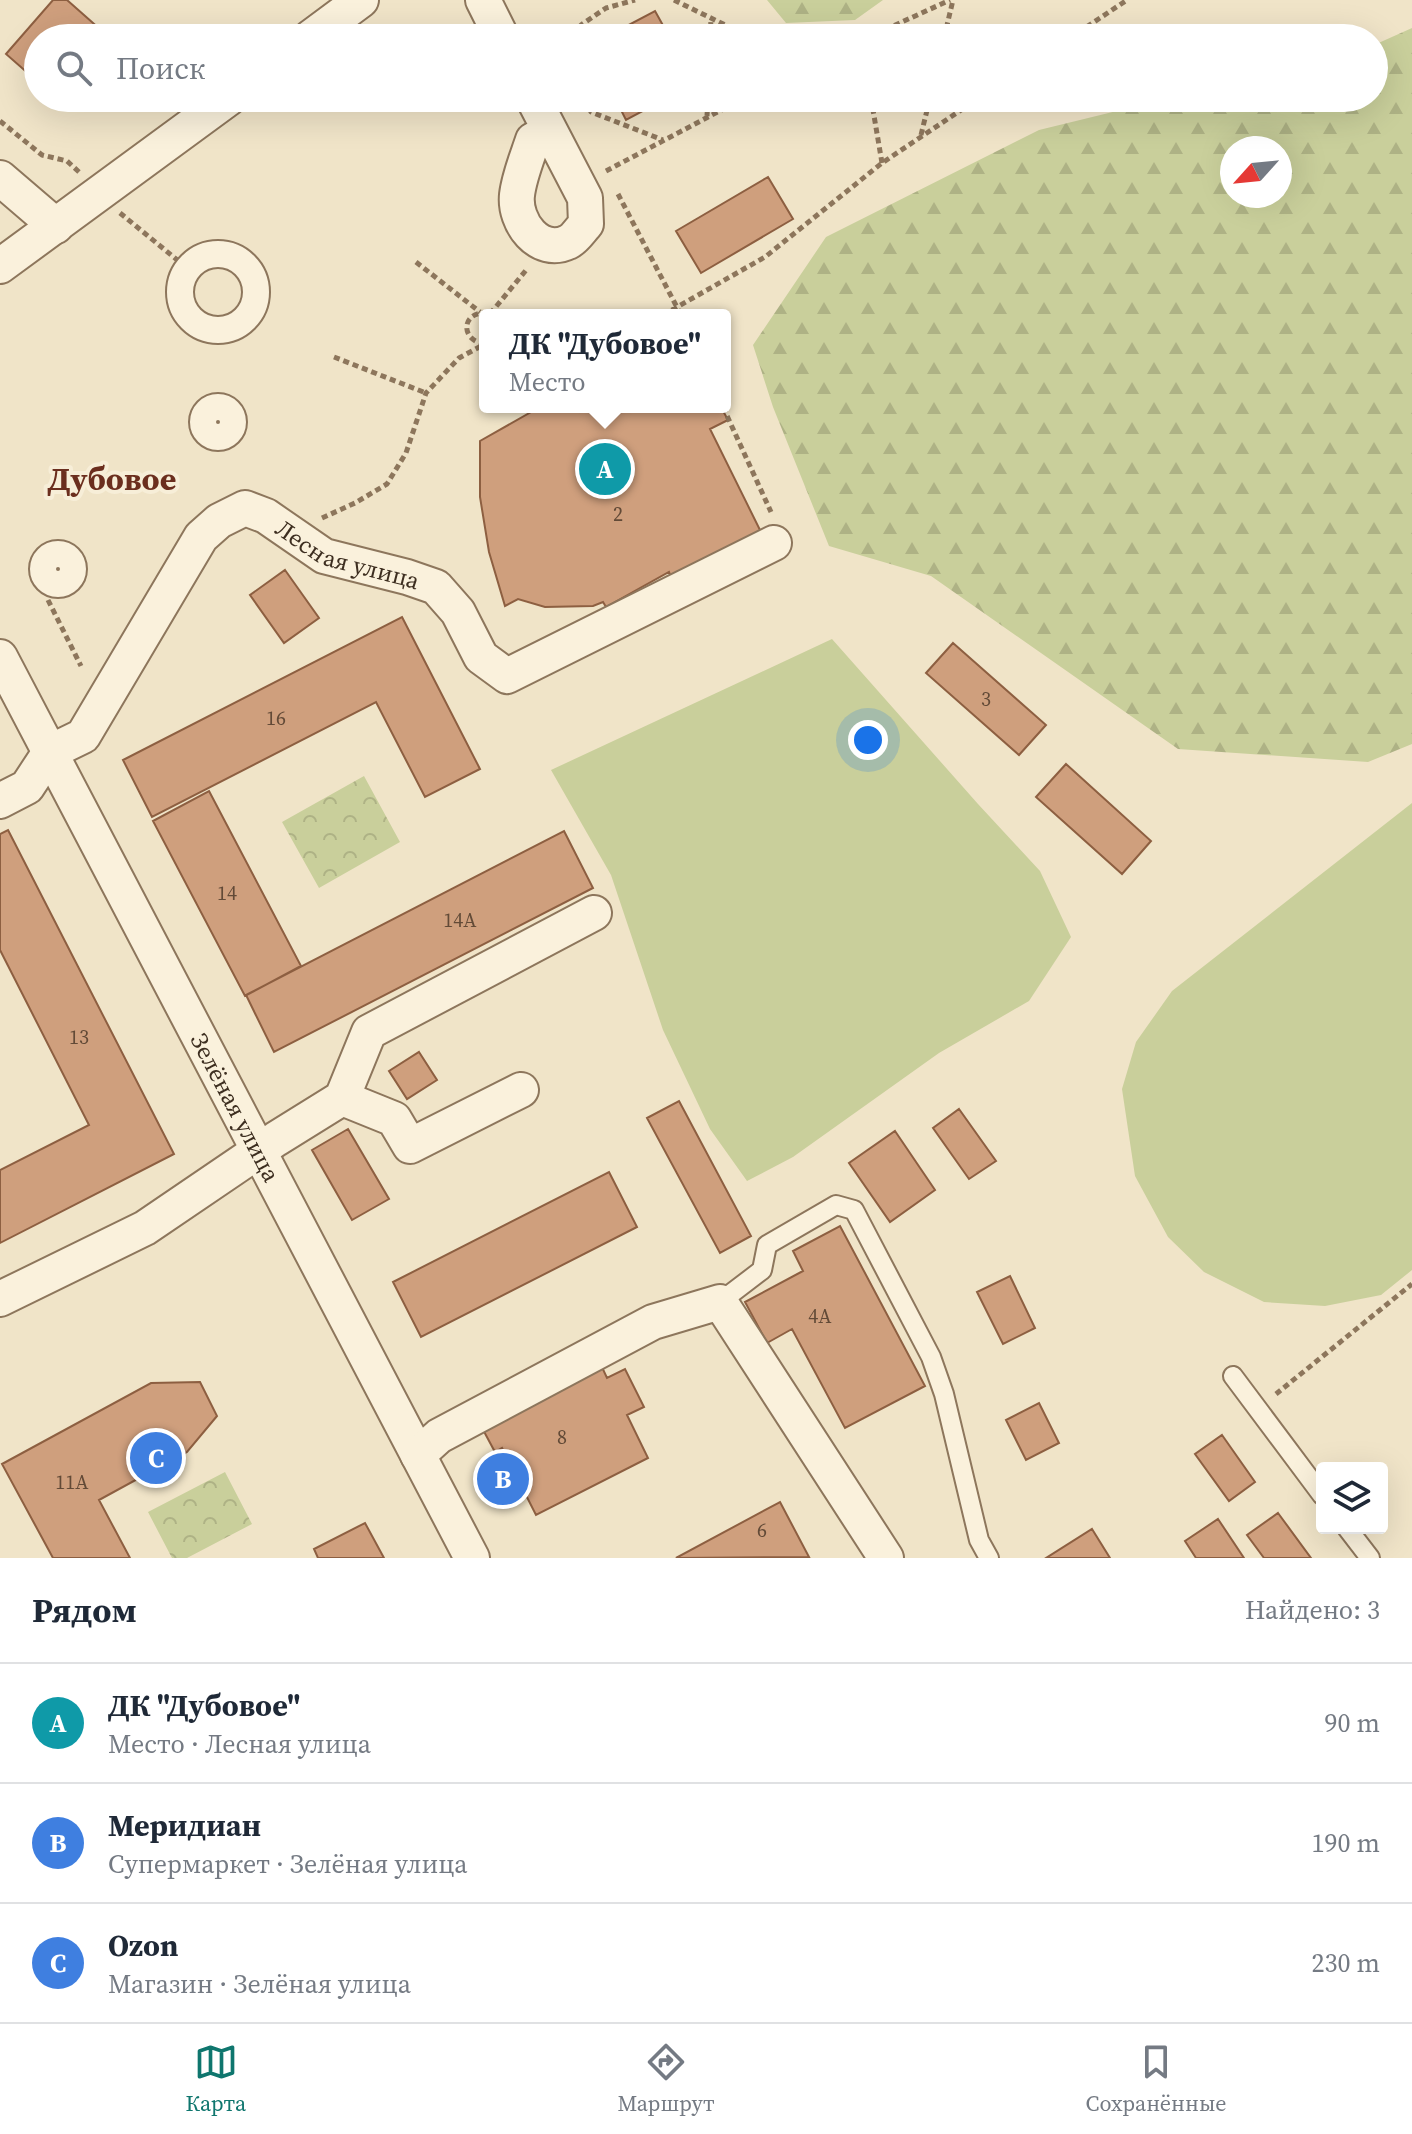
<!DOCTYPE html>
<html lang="ru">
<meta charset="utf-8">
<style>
:root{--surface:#fff;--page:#f2f2f3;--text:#1f2937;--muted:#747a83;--line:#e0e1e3;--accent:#0f766e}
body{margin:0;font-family:"Source Serif 4",serif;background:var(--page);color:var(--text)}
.controls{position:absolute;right:24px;bottom:24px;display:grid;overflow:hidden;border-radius:8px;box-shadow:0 8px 32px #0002}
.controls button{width:72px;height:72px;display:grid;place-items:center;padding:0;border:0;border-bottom:2px solid var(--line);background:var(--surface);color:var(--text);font:40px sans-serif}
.compass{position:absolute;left:1220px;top:136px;width:72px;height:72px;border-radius:50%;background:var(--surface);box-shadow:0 8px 32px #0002;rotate:243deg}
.you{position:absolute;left:868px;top:740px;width:28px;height:28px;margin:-20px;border:6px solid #fff;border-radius:50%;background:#1a73e8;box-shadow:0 0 0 12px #1a73e833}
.badge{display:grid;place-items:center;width:52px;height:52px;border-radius:50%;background:var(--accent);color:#fff;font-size:26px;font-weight:700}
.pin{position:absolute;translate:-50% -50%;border:4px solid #fff;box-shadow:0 2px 8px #0006}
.popup{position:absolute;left:479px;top:309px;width:252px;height:104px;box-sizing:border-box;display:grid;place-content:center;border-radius:8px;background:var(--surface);filter:drop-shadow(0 2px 6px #0005);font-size:26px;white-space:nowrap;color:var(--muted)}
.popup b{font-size:30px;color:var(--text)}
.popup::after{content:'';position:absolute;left:50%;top:100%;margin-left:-16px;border:16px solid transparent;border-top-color:var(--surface)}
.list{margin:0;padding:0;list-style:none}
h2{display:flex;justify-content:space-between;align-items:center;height:104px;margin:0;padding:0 32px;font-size:34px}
h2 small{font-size:26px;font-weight:400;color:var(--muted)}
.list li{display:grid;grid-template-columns:52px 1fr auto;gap:24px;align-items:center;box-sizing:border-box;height:120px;padding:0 32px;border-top:2px solid var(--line)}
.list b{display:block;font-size:30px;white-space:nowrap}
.list p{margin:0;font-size:26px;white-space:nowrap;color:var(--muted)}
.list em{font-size:26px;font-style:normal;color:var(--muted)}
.icon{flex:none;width:44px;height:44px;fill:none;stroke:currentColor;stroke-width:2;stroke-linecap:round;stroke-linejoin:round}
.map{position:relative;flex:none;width:1412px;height:1558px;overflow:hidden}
.search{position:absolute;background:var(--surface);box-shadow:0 8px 32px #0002;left:24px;right:24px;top:24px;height:88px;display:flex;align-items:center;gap:20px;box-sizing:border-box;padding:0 28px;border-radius:44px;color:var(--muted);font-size:30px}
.sheet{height:464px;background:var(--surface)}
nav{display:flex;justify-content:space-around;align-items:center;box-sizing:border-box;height:112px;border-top:2px solid var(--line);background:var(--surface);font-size:22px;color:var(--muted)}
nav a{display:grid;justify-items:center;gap:4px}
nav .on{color:var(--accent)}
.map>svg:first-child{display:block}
.grass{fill:#c9cf9b}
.forest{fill:url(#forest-firs);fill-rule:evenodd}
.park{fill:url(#park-crowns)}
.building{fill:#cf9f7d;stroke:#8d5f41;stroke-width:2}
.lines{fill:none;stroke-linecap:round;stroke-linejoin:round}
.service-casing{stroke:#8d765c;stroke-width:22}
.pedestrian-casing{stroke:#8d765c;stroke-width:30}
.minor-casing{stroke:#8d765c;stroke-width:38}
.path{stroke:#8d765c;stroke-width:5;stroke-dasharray:6 4;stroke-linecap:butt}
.service{stroke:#faf1dc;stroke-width:18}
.pedestrian{stroke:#faf1dc;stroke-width:26}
.minor{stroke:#faf1dc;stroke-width:34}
.labels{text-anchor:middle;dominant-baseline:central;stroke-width:8;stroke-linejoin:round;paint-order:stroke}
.number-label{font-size:20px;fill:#624a37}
.street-label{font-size:24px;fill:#3d2e20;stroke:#f7eed8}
.district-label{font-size:32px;font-weight:bold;fill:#6b2e1e;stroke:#f7eed8}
</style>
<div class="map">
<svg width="1412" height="1558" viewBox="0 0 1412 1558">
<defs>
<pattern id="forest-firs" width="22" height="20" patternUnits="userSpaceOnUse" patternTransform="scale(2)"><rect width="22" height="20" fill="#c9cf9b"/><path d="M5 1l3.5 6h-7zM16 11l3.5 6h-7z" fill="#aeb285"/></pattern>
<pattern id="park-crowns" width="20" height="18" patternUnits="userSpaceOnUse" patternTransform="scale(2)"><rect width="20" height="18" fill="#c9cf9b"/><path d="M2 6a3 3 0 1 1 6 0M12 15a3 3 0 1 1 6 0" fill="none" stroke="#aeb285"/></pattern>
</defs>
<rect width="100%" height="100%" fill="#f0e4c8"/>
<path class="grass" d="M 832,639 L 978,804 L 1040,871 L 1071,937 L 1029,1001 L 939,1053 L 793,1157 L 747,1181 L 710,1129 L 663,1030 L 611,875 L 551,770 Z
M 1412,803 L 1412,1270 L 1381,1295 L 1325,1306 L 1264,1302 L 1204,1272 L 1168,1237 L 1135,1176 L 1122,1089 L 1136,1042 L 1172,991 Z"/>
<path class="forest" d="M 767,0 L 883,0 L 855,20 L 786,23 Z
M 1412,28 L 1412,744 L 1368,762 L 1178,749 L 931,576 L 829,546 L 773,407 L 753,345 L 826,237 L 1039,130 L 1170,98 L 1374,98 L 1374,45 ZM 1232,148 L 1280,148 L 1280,196 L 1232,196 Z"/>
<path class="park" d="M 364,776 L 400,842 L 319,888 L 282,822 Z
M 225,1472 L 252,1524 L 187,1558 L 172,1558 L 148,1512 Z"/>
<path class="building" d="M 53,0 L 67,0 L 110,38 L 38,38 L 38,82 L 6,54 Z
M 655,11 L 670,38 L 604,38 Z
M 615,98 L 667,98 L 626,120 Z
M 768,177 L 793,219 L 701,273 L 676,231 Z
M 540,407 L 721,407 L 728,420 L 710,429 L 761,532 L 671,577 L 669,572 L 606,607 L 603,602 L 593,606 L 545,607 L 518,599 L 505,606 L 489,552 L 480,497 L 480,441 Z
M 285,570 L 319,618 L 284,643 L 250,595 Z
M 402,617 L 480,769 L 425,797 L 376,702 L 152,817 L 123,760 Z
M 953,643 L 1046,725 L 1019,755 L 926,673 Z
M 1066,764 L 1151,841 L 1122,874 L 1036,797 Z
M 209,791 L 301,966 L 245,996 L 153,821 Z
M 8,830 L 174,1154 L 0,1243 L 0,1170 L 89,1125 L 0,950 L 0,834 Z
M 564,831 L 593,888 L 274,1052 L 246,995 Z
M 419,1052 L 437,1080 L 407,1099 L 389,1071 Z
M 679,1101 L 751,1236 L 720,1253 L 647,1118 Z
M 959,1109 L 996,1161 L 969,1179 L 933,1128 Z
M 348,1129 L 389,1199 L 352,1220 L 312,1150 Z
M 895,1131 L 935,1190 L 890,1222 L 849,1163 Z
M 609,1172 L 637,1227 L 421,1337 L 393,1282 Z
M 840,1226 L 925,1386 L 845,1428 L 792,1329 L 767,1343 L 745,1302 L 803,1271 L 793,1251 Z
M 1010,1276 L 1035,1328 L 1003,1344 L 977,1292 Z
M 601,1365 L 607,1378 L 625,1369 L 644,1407 L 627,1415 L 648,1458 L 536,1515 L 502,1448 L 495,1452 L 481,1426 Z
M 200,1382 L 217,1416 L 187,1452 L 99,1500 L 130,1558 L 53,1558 L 2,1464 L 151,1383 Z
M 1039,1403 L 1059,1443 L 1026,1460 L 1006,1420 Z
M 1222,1435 L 1255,1482 L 1229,1501 L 1195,1454 Z
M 502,1454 L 522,1495 L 504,1504 L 483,1463 Z
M 780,1502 L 809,1557 L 676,1558 Z
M 1278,1513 L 1311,1558 L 1264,1558 L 1247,1535 Z
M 1218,1519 L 1244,1558 L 1196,1558 L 1185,1541 Z
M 365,1523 L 384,1558 L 318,1558 L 314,1549 Z
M 1092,1529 L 1110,1558 L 1046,1558 Z"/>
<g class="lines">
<g class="service-casing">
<path id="service" d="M 720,1302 L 762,1270 L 767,1245 L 836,1205 L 854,1210 L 931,1357 L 944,1394 L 979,1540 L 989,1558
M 1233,1376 L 1322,1495
M 1347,1528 L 1370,1558"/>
</g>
<g class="pedestrian-casing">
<path id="pedestrian" d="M180 292a38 38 0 1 1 76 0a38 38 0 1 1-76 0Z
M203 422a15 15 0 1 1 30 0a15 15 0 1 1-30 0Z
M43 569a15 15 0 1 1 30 0a15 15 0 1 1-30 0Z"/>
</g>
<g class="minor-casing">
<g id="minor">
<path d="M 483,0 L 502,38"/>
<path d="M 310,38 L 361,0"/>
<path d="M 533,98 L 585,198 L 586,224 C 581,229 575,239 568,242 C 539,256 514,222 517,195 C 519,177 527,158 533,140 L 550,131"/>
<path d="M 0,178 L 56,226"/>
<path d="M 0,266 L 229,98"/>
<path id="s1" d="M 0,657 L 472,1558"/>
<path id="s2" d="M 0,801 L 27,787 L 50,752 L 83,736 L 201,537 L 219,521 L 245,508 L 266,516 L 324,556 L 407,577 L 436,587 L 458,612 L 481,657 L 507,676 L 774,543"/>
<path d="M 342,1098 L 394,1119 L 410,1146 L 521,1090"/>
<path d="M 0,1299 L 145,1228 L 276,1139 L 342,1098 L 369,1032 L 594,913"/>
<path d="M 418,1455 L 439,1436 L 653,1322 L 720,1302 L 886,1558"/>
</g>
</g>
<path class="path" d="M 674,0 L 752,38
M 579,38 L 581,25 L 606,8 L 635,0
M 710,38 L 711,19
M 867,38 L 950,0
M 944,38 L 953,0
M 1070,38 L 1127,0
M 585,98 L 591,112 L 663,140
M 871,98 L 882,163
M 707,116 L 708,98
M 0,121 L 42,155 L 67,161 L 79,172
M 921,135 L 930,98
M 606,171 L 744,98
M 618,194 L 681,315
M 120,213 L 187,268
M 416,262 L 480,312
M 490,314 L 527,269
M 663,315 L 765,257 L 882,163 L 979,98
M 485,344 C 457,340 463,307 491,314
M 334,357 L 426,393
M 723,407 L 771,512
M 322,518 L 355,503 L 387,484 L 406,453 L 426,393 L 459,358 L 485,344
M 48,600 L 81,666
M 1276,1394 L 1412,1284"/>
<use href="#service" class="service"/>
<use href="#pedestrian" class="pedestrian"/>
<use href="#minor" class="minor"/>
</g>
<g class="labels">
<g class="number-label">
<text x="618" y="514">2</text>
<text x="986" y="699">3</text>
<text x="276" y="718">16</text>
<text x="227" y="893">14</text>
<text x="460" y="920">14А</text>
<text x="79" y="1037">13</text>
<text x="820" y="1316">4А</text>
<text x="562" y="1437">8</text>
<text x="72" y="1482">11А</text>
<text x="762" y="1530">6</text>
</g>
<g class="street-label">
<text stroke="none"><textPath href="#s2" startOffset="508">Лесная улица</textPath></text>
<text stroke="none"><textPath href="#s1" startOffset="508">Зелёная улица</textPath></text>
</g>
<g class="district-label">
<text x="112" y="479">Дубовое</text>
</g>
</g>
</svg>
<div class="controls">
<button><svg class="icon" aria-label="layers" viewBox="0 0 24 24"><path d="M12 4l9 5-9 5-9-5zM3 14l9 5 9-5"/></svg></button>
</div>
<svg class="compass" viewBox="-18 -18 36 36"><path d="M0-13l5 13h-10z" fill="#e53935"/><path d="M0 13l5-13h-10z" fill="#747a83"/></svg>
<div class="you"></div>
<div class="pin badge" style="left:605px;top:469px;background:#0f9aa8">A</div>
<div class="popup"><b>ДК &quot;Дубовое&quot;</b>Место</div>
<div class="pin badge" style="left:503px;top:1479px;background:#3f7fe0">B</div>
<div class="pin badge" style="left:156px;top:1458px;background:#3f7fe0">C</div>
<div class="search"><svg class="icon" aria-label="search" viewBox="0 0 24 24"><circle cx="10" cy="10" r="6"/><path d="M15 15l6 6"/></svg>Поиск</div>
</div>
<section class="sheet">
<h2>Рядом<small>Найдено: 3</small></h2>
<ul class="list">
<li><span class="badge" style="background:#0f9aa8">A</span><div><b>ДК &quot;Дубовое&quot;</b><p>Место · Лесная улица</p></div><em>90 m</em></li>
<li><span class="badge" style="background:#3f7fe0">B</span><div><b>Меридиан</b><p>Супермаркет · Зелёная улица</p></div><em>190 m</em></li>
<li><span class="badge" style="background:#3f7fe0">C</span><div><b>Ozon</b><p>Магазин · Зелёная улица</p></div><em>230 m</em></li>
</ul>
</section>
<nav>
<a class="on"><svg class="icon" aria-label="map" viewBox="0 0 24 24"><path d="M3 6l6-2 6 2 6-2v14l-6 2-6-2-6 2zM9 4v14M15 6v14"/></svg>Карта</a>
<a><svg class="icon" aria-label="directions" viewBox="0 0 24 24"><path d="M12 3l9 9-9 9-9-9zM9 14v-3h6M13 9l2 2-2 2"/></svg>Маршрут</a>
<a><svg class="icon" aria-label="saved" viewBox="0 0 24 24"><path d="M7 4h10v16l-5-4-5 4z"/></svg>Сохранённые</a>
</nav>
